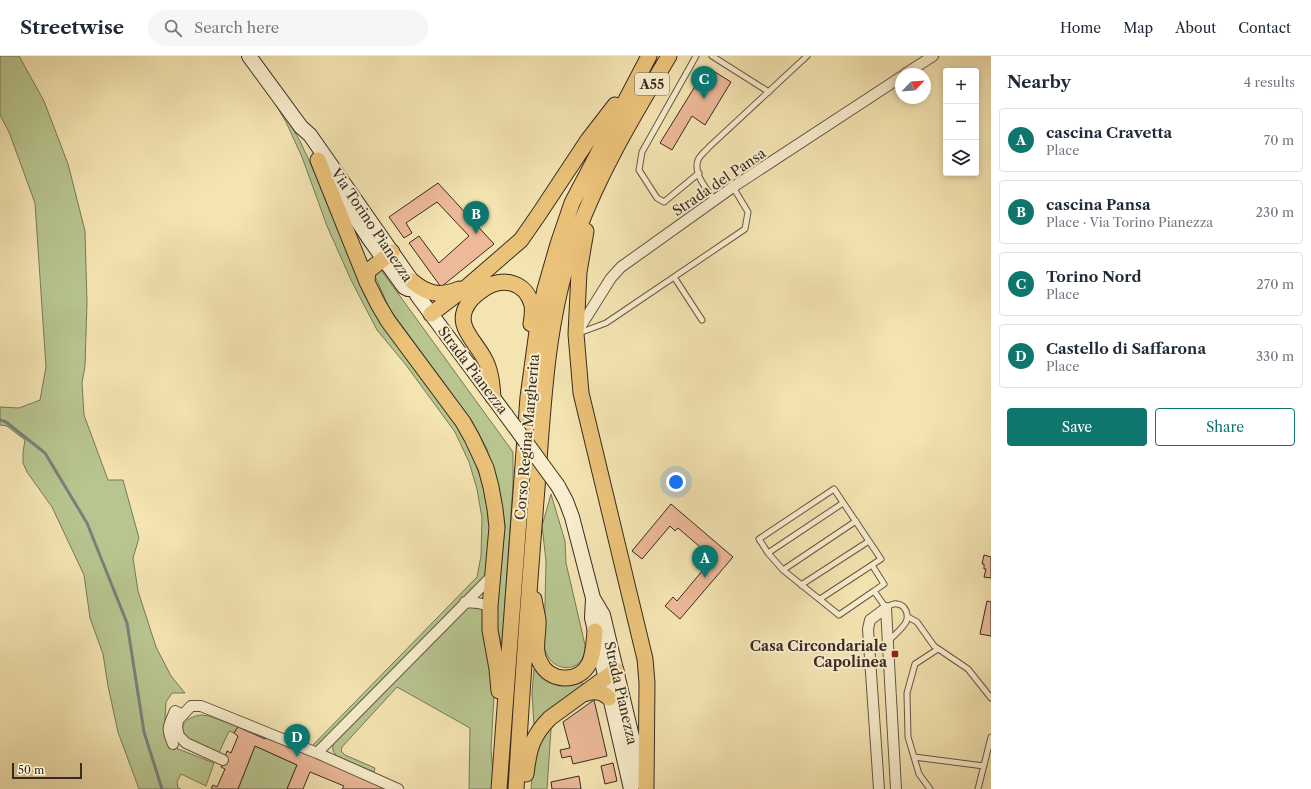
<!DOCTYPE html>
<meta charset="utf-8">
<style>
:root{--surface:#fff;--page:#f6f6f7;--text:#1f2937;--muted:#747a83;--line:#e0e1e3;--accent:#0f766e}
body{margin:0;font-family:"Libre Caslon Text",serif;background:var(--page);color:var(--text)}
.controls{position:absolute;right:12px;top:12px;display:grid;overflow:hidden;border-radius:4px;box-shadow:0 2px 6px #0003}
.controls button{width:36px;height:36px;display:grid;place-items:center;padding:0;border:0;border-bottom:1px solid var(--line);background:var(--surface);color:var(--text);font:20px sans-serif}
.compass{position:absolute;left:895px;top:12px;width:36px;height:36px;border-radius:50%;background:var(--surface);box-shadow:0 2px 6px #0003;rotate:65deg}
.scale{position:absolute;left:12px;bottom:10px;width:70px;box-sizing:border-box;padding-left:4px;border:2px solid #372b22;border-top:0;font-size:11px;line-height:14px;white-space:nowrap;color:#372b22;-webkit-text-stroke:3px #f8edcd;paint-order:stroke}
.you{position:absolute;left:676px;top:426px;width:14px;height:14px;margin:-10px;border:3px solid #fff;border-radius:50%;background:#1a73e8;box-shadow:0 0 0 6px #1a73e833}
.badge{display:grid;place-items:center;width:26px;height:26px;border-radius:50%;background:var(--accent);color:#fff;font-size:13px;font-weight:700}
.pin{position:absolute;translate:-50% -33px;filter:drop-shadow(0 1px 2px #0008)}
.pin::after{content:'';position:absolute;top:21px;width:14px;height:12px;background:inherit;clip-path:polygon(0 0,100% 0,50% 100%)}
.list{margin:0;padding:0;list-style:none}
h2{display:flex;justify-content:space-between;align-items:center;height:52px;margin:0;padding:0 16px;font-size:17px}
h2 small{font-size:13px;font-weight:400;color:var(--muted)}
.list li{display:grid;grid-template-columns:26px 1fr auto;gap:12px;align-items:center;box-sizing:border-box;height:64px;margin:0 8px 8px;padding:0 8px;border:1px solid var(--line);border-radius:4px}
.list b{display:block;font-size:15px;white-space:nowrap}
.list p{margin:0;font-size:13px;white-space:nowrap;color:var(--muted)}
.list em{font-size:13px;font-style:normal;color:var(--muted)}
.actions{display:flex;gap:8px;padding:12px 16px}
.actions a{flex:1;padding:9px 0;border:1px solid var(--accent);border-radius:4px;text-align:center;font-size:14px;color:var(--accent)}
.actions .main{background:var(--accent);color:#fff}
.icon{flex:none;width:22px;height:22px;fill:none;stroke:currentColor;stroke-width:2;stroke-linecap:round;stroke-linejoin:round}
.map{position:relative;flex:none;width:991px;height:733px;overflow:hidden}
header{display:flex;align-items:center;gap:24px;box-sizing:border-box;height:56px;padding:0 20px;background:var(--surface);border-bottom:1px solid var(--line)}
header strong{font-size:19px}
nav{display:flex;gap:22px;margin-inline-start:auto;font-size:14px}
.search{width:280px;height:36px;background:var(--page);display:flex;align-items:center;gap:10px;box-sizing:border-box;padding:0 14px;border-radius:22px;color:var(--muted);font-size:15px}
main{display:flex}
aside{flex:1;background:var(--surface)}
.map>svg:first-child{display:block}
.green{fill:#b8c58f;stroke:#787858}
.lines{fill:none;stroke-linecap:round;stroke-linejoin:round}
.stream{stroke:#77827c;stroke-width:3}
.building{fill:#edb999;stroke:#372b22}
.service-casing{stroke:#665946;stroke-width:7}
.minor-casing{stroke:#665946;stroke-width:12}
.secondary-casing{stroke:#372b22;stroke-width:16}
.primary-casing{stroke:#372b22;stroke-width:17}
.service{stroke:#f8edcd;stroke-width:5}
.minor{stroke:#f8edcd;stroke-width:10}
.secondary{stroke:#f8edcd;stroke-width:14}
.primary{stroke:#eac279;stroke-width:15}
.secondary-bridge-casing{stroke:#372b22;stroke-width:16;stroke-linecap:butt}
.secondary-bridge{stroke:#f8edcd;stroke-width:14}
.poi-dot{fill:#8f2418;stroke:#f8edcd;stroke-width:1.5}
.labels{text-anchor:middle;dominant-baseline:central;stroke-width:4;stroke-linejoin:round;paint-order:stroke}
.shield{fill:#f8edcd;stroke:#716555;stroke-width:1}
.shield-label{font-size:13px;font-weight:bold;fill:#372b22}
.street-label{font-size:14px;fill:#372b22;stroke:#f8edcd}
.poi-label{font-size:14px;font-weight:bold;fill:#372b22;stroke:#f8edcd;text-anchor:end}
</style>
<header>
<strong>Streetwise</strong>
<div class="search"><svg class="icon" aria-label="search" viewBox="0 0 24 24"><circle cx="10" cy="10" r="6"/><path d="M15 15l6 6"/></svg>Search here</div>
<nav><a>Home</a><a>Map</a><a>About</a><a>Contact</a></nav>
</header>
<main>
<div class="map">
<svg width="991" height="733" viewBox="0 0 991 733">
<rect width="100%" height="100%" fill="#f4e4b2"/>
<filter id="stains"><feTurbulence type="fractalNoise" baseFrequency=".005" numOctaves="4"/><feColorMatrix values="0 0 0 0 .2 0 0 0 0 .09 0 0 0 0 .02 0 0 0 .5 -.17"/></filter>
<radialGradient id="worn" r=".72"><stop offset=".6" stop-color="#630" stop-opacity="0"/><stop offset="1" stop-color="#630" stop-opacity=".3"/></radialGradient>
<path class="green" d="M 0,0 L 19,0 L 44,45 L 68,108 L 85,175 L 87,247 L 85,310 L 82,327 L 84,359 L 108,424 L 123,424 L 139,482 L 133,502 L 138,535 L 156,591 L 171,620 L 185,637 L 172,637 L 166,646 L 164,680 L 173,691 L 214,707 L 206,730 L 181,718 L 177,726 L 178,732 L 181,733 L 139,733 L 118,676 L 108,630 L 103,598 L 90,562 L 84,519 L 52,451 L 27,416 L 23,407 L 23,396 L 25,384 L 7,370 L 0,369 L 0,351 L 19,352 L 40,344 L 46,311 L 35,147 L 9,76 L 0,59 Z
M 270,39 L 290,68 L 300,85 L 330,150 L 358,219 L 465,383 C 475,407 486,431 489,457 C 491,478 488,499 487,520 L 318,692 L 312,690 L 477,521 L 481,500 L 482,462 L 477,433 L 469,406 L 455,376 L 406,309 L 377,274 L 351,224 L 327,170 L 302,101 L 286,66 Z
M 381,214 L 513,396 L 513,428 L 502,591 L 496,566 L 505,469 L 499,436 L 493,413 L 487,393 L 472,365 L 389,252 L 374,218 Z
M 551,438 L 565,485 L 566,507 L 585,589 C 586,619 549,619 544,590 L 546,505 L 542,470 Z
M 471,551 L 485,553 L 494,639 L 491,693 L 493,719 L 492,733 L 469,733 L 470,672 L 397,631 L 342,691 L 341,695 L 345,699 L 375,712 L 374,716 L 337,700 C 332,695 332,692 334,686 L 466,552 Z
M 538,611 L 581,625 L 584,630 L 536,670 L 534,669 L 532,637 L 534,613 Z
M 202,659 L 209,660 L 238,671 L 234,677 L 229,675 L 219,697 L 186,683 C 176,669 189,660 202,659 Z
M 551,673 L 547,733 L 531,733 C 533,710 534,690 551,673 Z
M 255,690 L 297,709 L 287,733 L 238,733 Z"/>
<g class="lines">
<path class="stream" d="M 0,364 L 6,366 L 45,397 L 87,467 L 127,567 L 144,676 L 162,733"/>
</g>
<path class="building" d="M 707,11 L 731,26 L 705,69 L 692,60 L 672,94 L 660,87 Z
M 438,127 L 494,188 L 441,231 L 409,187 L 419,180 L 439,207 L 469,180 L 437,146 L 406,167 L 412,177 L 404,182 L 389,161 Z
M 671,448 L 733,501 L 680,563 L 665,550 L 673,541 L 677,545 L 713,502 L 678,472 L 675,475 L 670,470 L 642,503 L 632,495 Z
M 984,499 L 991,501 L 991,522 L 984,521 L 986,513 L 984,513 L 984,508 L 982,508 Z
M 987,545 L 991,546 L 991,580 L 980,578 Z
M 594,644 L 607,700 L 573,708 L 571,700 L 562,702 L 560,694 L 570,692 L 563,666 Z
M 238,671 L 265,683 L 267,679 L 389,733 L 342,733 L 344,730 L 310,716 L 303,733 L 287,733 L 297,709 L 255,690 L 238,733 L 211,733 L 213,729 L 217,731 L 225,713 L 221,711 L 227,695 L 231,697 L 238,680 L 234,677 Z
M 613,707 L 617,725 L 605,728 L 601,710 Z
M 579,720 L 581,733 L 552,733 L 551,726 Z"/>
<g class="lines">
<g class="service-casing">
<path id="service" d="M 696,0 L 642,96 L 639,114 L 657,142 L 664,146 L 699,117
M 712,0 L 769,36
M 715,144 C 707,134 693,118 698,104 C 700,99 706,95 709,91 L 807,0
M 674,221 L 702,264
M 579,277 L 606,267 L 745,173 L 748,156 L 733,131
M 768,497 L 843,447
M 783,514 L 856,465
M 801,529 L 869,485
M 874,535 L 839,559 L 783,514 L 768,497 L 759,483 L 834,433 L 881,503 L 872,509 L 884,528 L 874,535 L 886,552 C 889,550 893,547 897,548 C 906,549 909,559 906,566 C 902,573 894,579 889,585
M 820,543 L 872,509
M 908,561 L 917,566 L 934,590 L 968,613 L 991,642
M 914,701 L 984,710
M 930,733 L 919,718 L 908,681 L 907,637 L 915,608 L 938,593
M 978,733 L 991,681"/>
</g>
<g class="minor-casing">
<path id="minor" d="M 905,18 L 933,0
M 577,276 L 611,222 L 621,211 L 733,131 L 901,21
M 465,546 L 478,547 L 490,550
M 173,688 C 166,672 168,671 175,655 L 183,659
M 317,697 L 493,519
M 223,704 L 186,687 L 179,680 L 177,672 L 178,664 L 191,650 L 201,650 L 211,654 L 317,697 L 398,733
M 879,733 L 868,573 L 870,564 L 886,552 L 896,733"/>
</g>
<g class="secondary-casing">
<path id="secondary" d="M 249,0 L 301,71 L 310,79 L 412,225 L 417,239 L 506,359
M 331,125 L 370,184 L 404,231 L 408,233
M 558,430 L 566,445 L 572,461 L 593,542 L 603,559 L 643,727
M 593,542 L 592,562 L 631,733"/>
</g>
<g class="primary-casing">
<path id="primary" d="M 318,104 L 367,226 L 378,248 L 388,265 L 463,366 L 472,382 L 486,412 L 491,431 L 495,453 L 497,471 L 490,550 L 490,574 L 497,613 L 499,635
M 586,175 L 579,216 L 576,278 L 581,337 L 645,603 L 647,627 L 646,733
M 412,225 C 427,238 440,241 459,233
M 367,226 L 368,215 L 392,196
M 431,258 L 468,230 L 521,184 L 539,158 L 588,84 L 615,49
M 493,341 C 492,328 491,314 484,302 C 474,283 452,268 470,245 C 473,241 477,238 481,235 C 500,220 525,224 532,249 C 533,255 532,262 531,268
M 534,543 C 535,550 537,557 538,564 C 539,578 533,593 540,606 C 549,626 578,628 589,608 C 594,598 594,586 595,575
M 584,638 C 593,634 602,635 609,642
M 526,718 C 529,693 532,680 550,662 L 616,614
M 499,733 L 528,341 L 538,268 L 545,233 L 558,188 L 572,147 L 649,0
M 516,733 C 522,633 529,532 537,432 C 543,352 546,271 571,194 C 594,125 632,62 669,0"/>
</g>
<use href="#service" class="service"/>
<use href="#minor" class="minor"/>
<use href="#secondary" class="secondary"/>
<use href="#primary" class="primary"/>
<g class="secondary-bridge-casing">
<path id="secondary-bridge" d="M 506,359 L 558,430"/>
</g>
<use href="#secondary-bridge" class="secondary-bridge"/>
</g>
<rect class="poi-dot" x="891" y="594" width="8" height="8" rx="2"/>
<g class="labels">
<rect class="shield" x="635" y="17" width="34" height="22" rx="3"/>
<g class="shield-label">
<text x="652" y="28">A55</text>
</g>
<g class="street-label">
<text transform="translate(719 126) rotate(-34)">Strada del Pansa</text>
<text transform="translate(372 169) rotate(56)">Via Torino Pianezza</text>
<text transform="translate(473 314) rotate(53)">Strada Pianezza</text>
<text transform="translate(527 381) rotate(-85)">Corso Regina Margherita</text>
<text transform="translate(621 637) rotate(77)">Strada Pianezza</text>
</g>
<g class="poi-label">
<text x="887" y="590">Casa Circondariale<tspan x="887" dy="16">Capolinea</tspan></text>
</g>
</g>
<rect width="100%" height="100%" filter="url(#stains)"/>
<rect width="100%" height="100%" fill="url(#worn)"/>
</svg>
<div class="controls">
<button>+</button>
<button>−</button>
<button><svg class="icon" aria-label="layers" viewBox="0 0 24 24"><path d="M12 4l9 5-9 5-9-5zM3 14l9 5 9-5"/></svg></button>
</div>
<svg class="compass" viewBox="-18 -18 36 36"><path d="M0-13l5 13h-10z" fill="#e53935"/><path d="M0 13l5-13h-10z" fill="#747a83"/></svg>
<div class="scale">50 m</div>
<div class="you"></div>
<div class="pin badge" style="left:705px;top:522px">A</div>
<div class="pin badge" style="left:476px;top:178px">B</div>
<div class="pin badge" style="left:704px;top:43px">C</div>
<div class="pin badge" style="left:297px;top:701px">D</div>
</div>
<aside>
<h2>Nearby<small>4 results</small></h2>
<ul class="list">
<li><span class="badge">A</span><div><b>cascina Cravetta</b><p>Place</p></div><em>70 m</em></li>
<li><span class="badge">B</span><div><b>cascina Pansa</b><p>Place · Via Torino Pianezza</p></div><em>230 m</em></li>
<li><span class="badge">C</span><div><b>Torino Nord</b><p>Place</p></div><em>270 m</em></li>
<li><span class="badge">D</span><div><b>Castello di Saffarona</b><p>Place</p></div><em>330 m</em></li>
</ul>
<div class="actions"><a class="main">Save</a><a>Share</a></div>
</aside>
</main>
